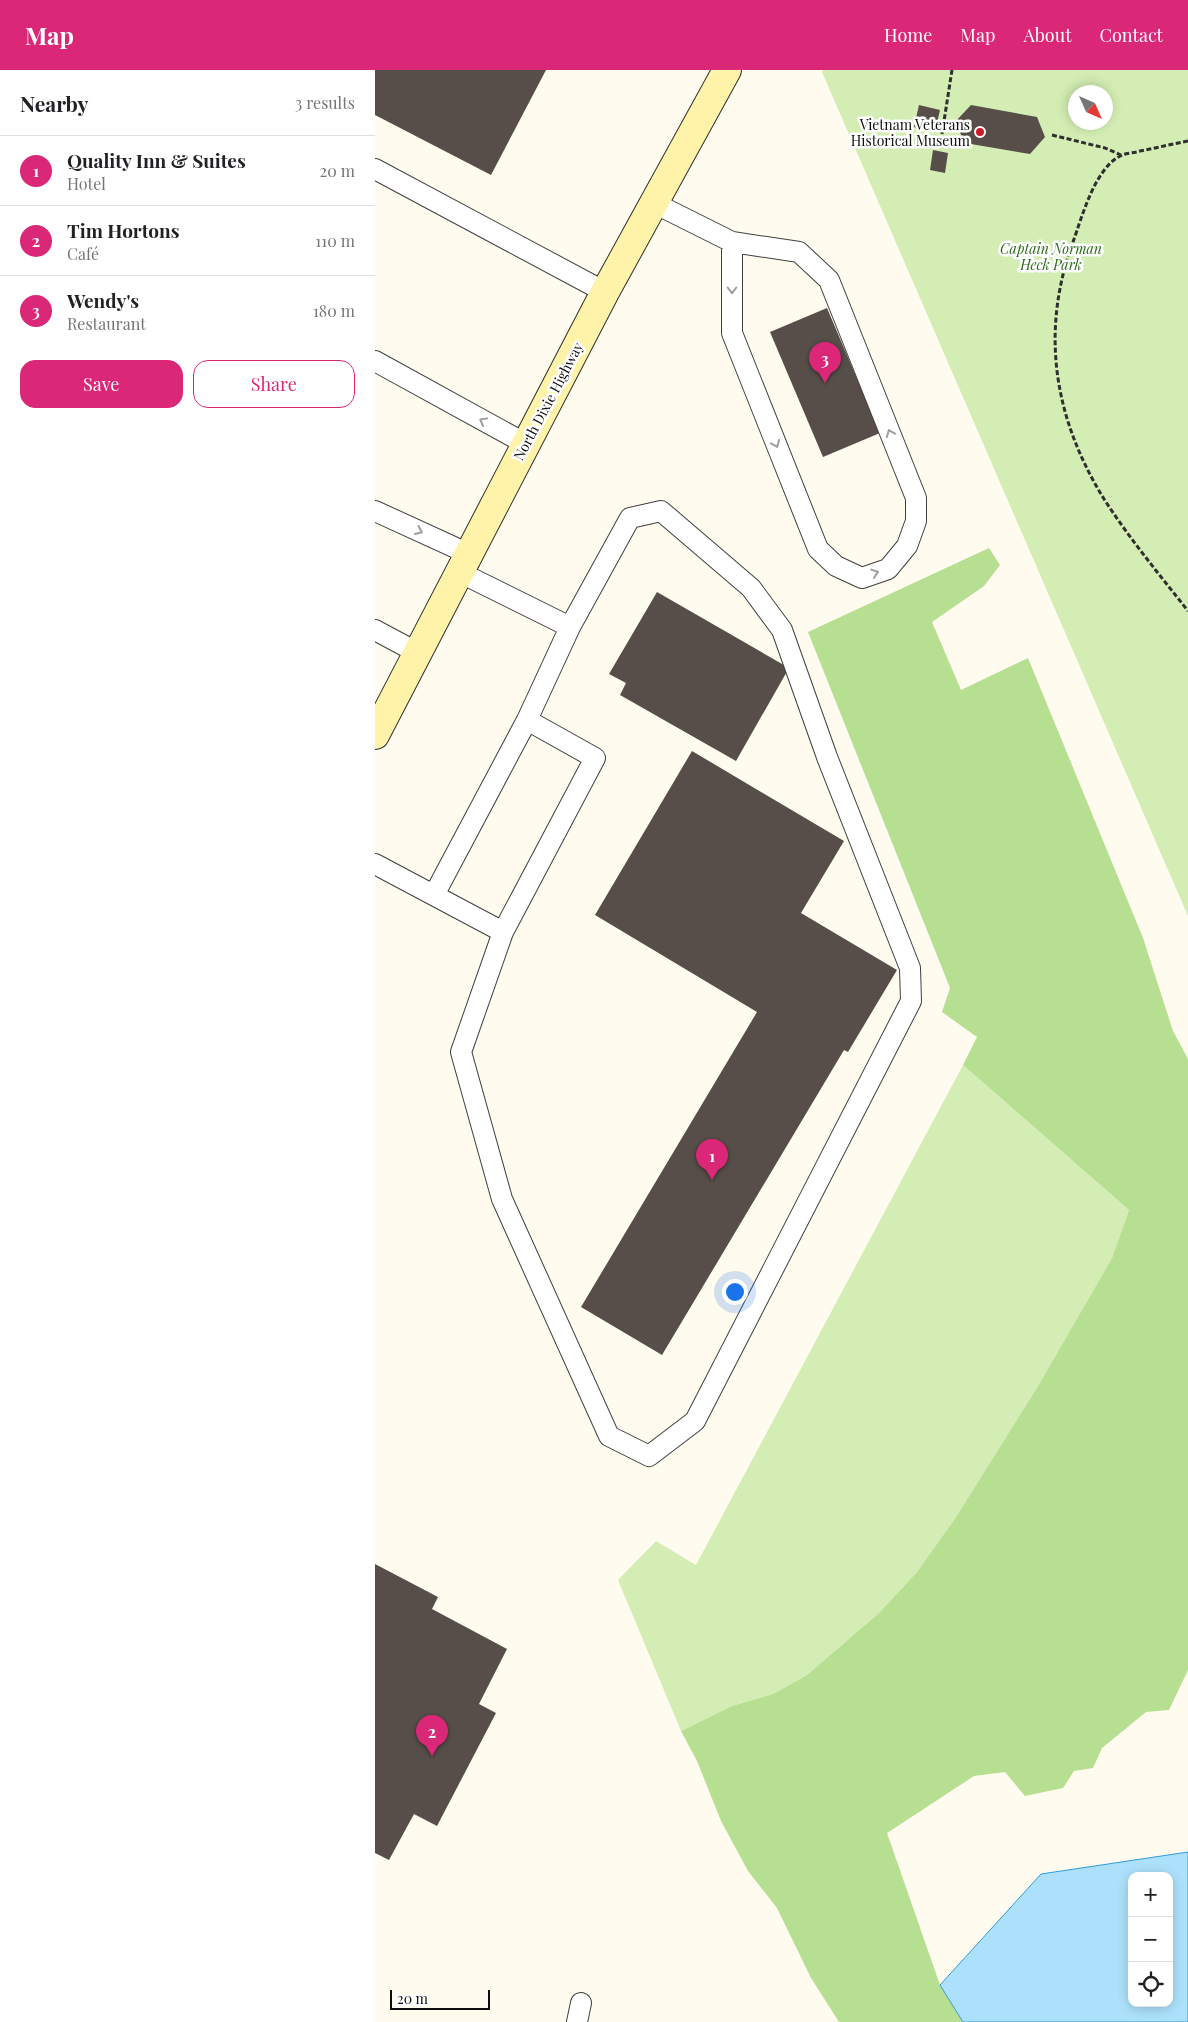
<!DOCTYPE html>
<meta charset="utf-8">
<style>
:root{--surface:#fff;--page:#f6f6f6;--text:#202124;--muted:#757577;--line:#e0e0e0;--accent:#db2777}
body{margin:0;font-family:"Playfair Display",serif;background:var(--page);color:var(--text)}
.controls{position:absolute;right:15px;bottom:15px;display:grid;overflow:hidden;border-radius:10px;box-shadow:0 2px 12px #0003}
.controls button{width:45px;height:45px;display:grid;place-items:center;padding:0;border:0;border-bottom:1px solid var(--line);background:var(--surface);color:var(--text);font:25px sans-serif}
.compass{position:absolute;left:693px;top:15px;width:45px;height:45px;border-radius:50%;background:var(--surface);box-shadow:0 2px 12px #0003;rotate:135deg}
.scale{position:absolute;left:15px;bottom:12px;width:100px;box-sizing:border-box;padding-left:5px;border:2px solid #0d0d0d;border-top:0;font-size:14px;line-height:18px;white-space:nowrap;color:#0d0d0d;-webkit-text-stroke:4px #fff;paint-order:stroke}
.you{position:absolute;left:359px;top:1221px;width:18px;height:18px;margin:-12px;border:4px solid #fff;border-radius:50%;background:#1a73e8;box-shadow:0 0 0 8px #1a73e833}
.badge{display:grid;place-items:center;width:32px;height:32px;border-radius:50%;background:var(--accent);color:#fff;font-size:16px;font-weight:700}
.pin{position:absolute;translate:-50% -41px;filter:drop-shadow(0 1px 2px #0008)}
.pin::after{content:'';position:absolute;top:26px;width:18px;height:15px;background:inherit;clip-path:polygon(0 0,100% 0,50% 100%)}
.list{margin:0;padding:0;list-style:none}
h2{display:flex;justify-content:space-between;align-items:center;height:65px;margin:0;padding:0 20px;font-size:21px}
h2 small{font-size:16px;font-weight:400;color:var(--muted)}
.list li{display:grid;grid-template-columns:32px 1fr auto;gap:15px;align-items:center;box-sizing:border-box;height:70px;padding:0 20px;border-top:1px solid var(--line)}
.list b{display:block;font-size:19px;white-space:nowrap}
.list p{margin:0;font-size:16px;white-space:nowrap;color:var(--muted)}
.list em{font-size:16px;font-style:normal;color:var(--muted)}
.actions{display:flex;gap:10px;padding:15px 20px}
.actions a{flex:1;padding:11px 0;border:1px solid var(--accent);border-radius:15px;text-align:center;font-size:18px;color:var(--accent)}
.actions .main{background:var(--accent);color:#fff}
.icon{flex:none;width:28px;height:28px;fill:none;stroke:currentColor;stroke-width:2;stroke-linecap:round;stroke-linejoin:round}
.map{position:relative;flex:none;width:813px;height:1952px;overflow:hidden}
header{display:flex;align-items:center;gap:30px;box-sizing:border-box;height:70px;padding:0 25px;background:var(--accent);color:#fff}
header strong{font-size:24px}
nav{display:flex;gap:28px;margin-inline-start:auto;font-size:18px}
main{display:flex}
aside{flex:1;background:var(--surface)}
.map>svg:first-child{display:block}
.green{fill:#d4edb4;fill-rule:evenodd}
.forest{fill:#b7df91}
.water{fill:#ade1fb;stroke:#2e9bd9;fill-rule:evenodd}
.building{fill:#574e49}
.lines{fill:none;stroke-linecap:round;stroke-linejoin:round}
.lane-casing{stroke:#404040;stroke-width:22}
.secondary-casing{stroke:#2f2f2f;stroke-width:30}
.path{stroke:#2f2f2f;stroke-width:3;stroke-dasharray:5 2.5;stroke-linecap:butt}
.lane{stroke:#fff;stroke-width:20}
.secondary{stroke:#fff2a9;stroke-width:28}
.oneway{stroke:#9e9e9e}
.poi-dot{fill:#ca1928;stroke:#fff;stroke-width:2}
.labels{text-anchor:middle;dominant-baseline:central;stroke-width:5;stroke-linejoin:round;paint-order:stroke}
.poi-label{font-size:14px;fill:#0d0d0d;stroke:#fff;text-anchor:end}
.park-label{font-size:14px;font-style:italic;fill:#2c6b18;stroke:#fff}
.street-label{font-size:14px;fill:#0d0d0d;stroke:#fff}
</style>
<header>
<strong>Map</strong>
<nav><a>Home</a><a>Map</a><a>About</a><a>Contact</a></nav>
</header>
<main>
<aside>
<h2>Nearby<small>3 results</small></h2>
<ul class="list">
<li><span class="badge">1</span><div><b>Quality Inn &amp; Suites</b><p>Hotel</p></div><em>20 m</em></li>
<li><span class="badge">2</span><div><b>Tim Hortons</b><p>Café</p></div><em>110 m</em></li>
<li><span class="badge">3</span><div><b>Wendy's</b><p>Restaurant</p></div><em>180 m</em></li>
</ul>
<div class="actions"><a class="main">Save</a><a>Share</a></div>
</aside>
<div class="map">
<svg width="813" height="1952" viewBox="0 0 813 1952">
<rect width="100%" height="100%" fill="#fffbee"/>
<path class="green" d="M 448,0 L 813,0 L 813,846 L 447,2 ZM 700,22 L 730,22 L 730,52 L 700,52 Z
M 588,995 L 754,1140 L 737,1188 L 663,1316 L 581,1447 L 542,1502 L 504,1543 L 432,1605 L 398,1624 L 357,1636 L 306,1661 L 243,1510 L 281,1471 L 321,1495 Z"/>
<path class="forest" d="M 614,478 L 625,495 L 609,516 L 557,552 L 586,620 L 653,588 L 768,868 L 798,961 L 813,989 L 813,1600 L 794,1640 L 771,1642 L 727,1678 L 718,1698 L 699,1701 L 688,1718 L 650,1726 L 630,1702 L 599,1706 L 512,1763 L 565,1915 L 588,1952 L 464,1952 L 436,1908 L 402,1838 L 373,1801 L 346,1751 L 322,1691 L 306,1661 L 357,1636 L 398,1624 L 432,1605 L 504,1543 L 542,1502 L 581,1447 L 663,1316 L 737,1188 L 754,1140 L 588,995 L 602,967 L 567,942 L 575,918 L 433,562 Z"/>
<path class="water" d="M 813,1782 L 813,1952 L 588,1952 L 565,1915 L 666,1804 ZM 757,1806 L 794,1806 L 794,1933 L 757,1933 Z"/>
<path class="building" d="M 0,0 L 171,0 L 116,105 L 0,45 Z
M 544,35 L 565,40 L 560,62 L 539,57 Z
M 596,35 L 662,47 L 670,67 L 655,84 L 590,73 L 580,52 Z
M 558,80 L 573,83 L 570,103 L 555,100 Z
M 452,238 L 505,363 L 448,387 L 395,262 Z
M 282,522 L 414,598 L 361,691 L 245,625 L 251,613 L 234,604 Z
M 317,681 L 469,771 L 426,843 L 522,900 L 473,982 L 469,980 L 287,1285 L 206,1237 L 382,942 L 220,845 Z
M 0,1494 L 63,1527 L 57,1539 L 132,1579 L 104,1634 L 121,1643 L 62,1756 L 39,1744 L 14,1790 L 0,1783 Z"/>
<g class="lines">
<g class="lane-casing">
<path id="lane" d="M 0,99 L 230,222
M 279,133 L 357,172 L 424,182 L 454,210 L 541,428 L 541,451 L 532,476 L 513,499 L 487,508 L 461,496 L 443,479 L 357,263 L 357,172
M 0,291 L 151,374
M 0,441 L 94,484
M 0,560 L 43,583
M 0,794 L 128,862 L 86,982 L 127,1129 L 234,1366 L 274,1386 L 320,1351 L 536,931 L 535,898 L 452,687 L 407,560 L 376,518 L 286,441 L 255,448 L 195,557 L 84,502
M 59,825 L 152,650 L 195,557
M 128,862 L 220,688 L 152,650
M 202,1952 L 206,1933"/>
</g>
<g class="secondary-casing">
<path id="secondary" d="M 0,665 L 230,222 L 352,0"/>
</g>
<path class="path" d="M 567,64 L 577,0
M 677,65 L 730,78 L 746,85
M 813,71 C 797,74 781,78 765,81 C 759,83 752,83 747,85 C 720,97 707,147 698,172 C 665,262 679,348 729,429 C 754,468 784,504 813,541"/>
<use href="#lane" class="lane"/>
<use href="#secondary" class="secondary"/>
</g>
<defs><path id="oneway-chevron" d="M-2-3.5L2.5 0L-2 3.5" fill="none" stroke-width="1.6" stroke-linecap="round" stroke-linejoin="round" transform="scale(1.25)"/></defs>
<g class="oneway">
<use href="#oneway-chevron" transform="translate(357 220) rotate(90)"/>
<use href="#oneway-chevron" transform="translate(108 351) rotate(-151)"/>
<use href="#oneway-chevron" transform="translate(515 363) rotate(-112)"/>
<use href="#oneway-chevron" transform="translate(401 374) rotate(68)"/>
<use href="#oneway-chevron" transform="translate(44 461) rotate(24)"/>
<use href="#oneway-chevron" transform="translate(500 503) rotate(-18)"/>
</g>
<circle class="poi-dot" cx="605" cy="62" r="5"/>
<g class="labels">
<g class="poi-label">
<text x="595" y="54">Vietnam Veterans<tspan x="595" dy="16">Historical Museum</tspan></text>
</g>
<g class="park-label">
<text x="676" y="178">Captain Norman<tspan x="676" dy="16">Heck Park</tspan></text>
</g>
<g class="street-label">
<text transform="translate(173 331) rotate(-62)">North Dixie Highway</text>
</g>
</g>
</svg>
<div class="controls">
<button>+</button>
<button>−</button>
<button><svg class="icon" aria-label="locate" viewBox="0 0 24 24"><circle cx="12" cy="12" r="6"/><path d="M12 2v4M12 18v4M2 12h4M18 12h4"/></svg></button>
</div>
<svg class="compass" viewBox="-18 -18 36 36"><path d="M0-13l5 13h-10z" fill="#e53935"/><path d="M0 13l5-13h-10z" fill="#757577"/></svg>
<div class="scale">20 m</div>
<div class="you"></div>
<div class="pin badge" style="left:337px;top:1110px">1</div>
<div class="pin badge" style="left:57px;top:1686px">2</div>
<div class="pin badge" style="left:450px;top:313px">3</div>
</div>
</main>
